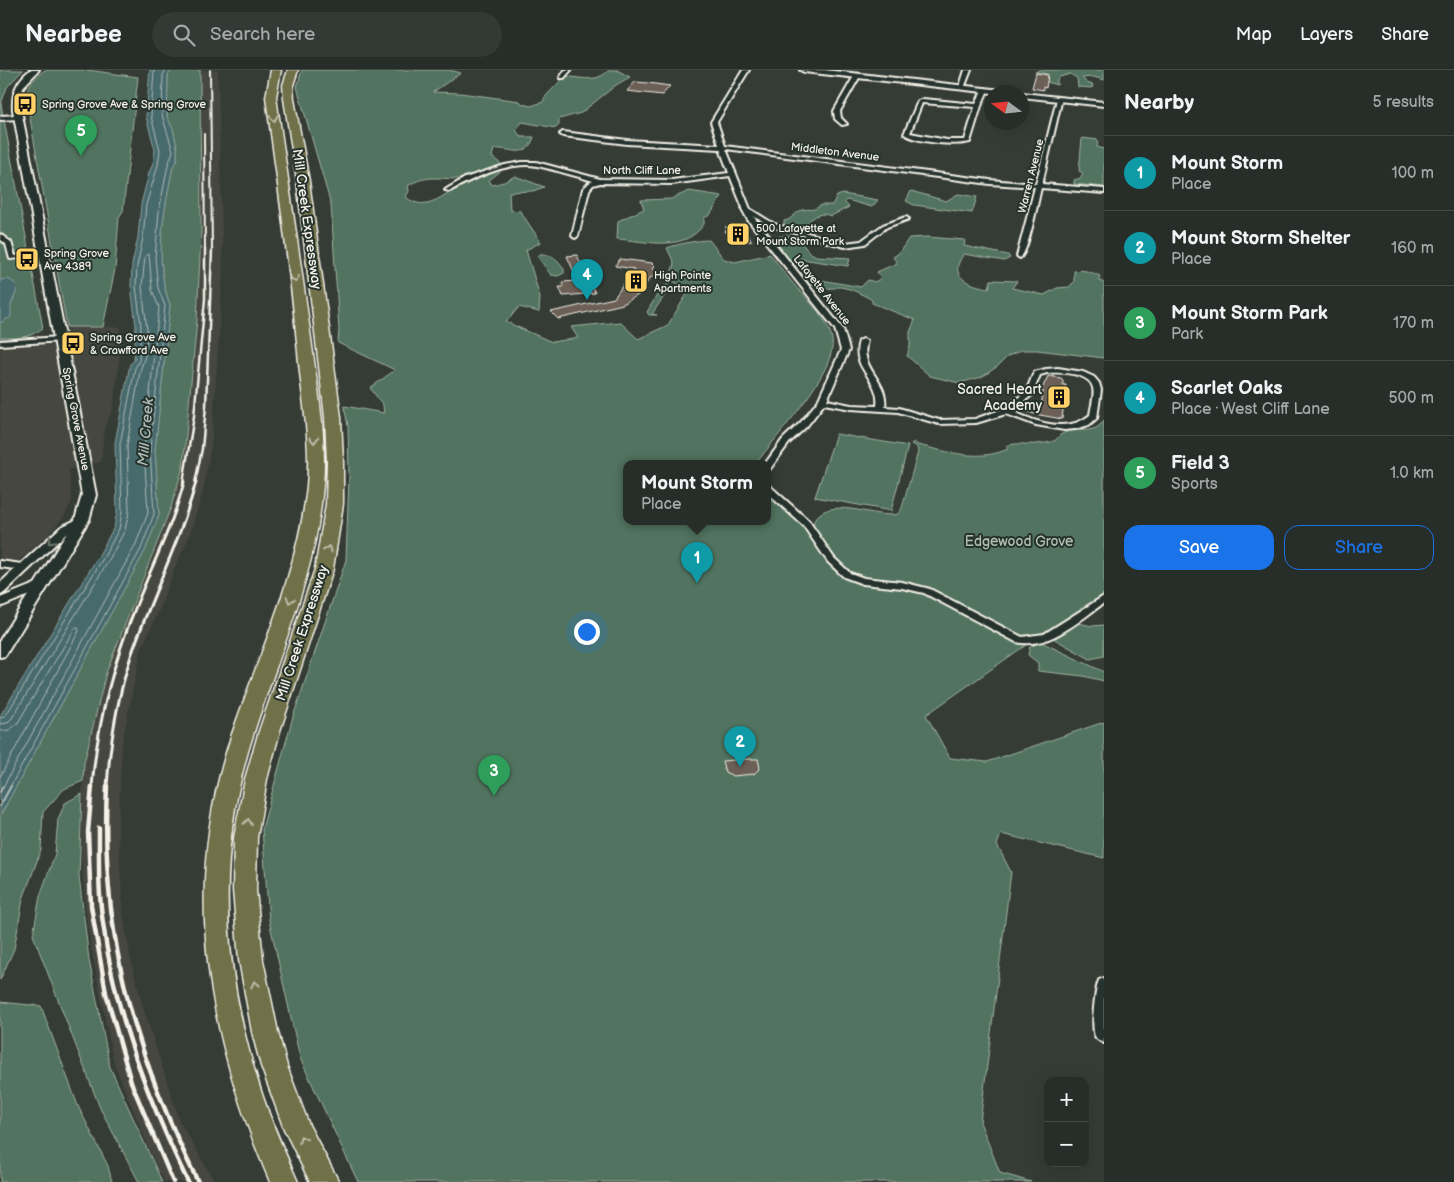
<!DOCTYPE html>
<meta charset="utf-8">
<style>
:root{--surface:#272d28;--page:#333934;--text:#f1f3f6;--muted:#a4a8a8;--line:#434945;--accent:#1a73e8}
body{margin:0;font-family:"Balsamiq Sans",sans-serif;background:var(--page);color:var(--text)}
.controls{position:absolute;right:15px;bottom:15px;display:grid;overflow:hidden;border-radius:10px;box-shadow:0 5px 20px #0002}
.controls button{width:45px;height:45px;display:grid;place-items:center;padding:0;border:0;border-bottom:1px solid var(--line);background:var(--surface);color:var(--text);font:25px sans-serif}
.compass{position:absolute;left:984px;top:15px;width:45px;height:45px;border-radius:50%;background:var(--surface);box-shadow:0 5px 20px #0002;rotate:285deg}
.you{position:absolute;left:586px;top:561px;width:18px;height:18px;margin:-12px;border:4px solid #fff;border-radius:50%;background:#1a73e8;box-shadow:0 0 0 8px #1a73e833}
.badge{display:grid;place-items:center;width:32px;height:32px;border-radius:50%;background:var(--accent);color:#fff;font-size:16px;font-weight:700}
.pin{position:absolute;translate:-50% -41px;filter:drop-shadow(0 1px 2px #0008)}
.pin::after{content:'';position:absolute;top:26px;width:18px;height:15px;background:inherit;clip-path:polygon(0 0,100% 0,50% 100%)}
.popup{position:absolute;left:623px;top:390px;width:148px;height:65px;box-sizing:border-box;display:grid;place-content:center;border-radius:10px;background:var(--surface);filter:drop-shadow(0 1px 4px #0005);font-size:16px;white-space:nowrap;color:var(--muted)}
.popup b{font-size:19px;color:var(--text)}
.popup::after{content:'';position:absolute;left:50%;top:100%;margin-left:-10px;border:10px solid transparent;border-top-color:var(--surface)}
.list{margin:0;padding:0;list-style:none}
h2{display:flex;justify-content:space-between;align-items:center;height:65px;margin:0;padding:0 20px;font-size:21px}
h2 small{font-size:16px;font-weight:400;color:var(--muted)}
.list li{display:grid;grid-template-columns:32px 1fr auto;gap:15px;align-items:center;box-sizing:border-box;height:75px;padding:0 20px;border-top:1px solid var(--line)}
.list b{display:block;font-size:19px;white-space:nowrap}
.list p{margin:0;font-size:16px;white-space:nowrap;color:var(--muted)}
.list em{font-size:16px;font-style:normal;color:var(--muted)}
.actions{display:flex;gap:10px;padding:15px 20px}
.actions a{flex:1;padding:11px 0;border:1px solid var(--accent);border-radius:15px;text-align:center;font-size:18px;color:var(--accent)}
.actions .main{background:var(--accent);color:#fff}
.icon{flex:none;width:28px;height:28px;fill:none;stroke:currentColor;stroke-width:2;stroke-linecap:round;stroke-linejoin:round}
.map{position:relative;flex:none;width:1104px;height:1112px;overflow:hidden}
header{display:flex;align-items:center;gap:30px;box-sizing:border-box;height:70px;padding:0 25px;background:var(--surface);border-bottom:1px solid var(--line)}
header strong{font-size:24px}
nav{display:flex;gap:28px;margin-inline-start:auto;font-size:18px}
.search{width:350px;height:45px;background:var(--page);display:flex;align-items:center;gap:12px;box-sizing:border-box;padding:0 18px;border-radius:28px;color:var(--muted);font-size:19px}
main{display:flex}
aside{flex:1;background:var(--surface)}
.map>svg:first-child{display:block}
.built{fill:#45473f}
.green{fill:#51735e;stroke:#a2b2a3}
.water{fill:#476a6d;stroke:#8ca09e}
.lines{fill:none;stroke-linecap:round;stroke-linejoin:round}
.shore-far1{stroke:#afbbb7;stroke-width:1}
.shore{stroke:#afbbb7;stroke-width:2}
.building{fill:#6c6057;stroke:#f4f1e8}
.minor-casing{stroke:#f4f1e8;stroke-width:4}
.tertiary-casing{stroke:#f4f1e8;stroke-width:4}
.secondary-casing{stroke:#f4f1e8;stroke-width:4}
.motorway-casing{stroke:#f4f1e8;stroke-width:3}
.minor{fill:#26332d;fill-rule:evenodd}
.tertiary{fill:#26332d;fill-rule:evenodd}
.secondary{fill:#26332d;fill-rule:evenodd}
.motorway{fill:#70704a;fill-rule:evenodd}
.rail-far3{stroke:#f4f1e8;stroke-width:2}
.rail-far2{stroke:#f4f1e8;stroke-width:2.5}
.rail-far1{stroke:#f4f1e8;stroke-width:3}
.rail{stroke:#f4f1e8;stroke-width:4.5}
.oneway{stroke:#bfbda9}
.oneway2{stroke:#6e766e}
.labels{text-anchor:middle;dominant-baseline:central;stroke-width:4;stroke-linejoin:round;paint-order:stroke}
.far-poi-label{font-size:11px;fill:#f4f1e8;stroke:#26332d;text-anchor:start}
.far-street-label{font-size:11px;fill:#f4f1e8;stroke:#26332d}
.street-label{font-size:14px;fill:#f4f1e8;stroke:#26332d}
.poi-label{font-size:14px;fill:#f4f1e8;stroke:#26332d;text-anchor:end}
.park-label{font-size:14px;fill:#b3bfb1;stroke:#26332d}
.water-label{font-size:15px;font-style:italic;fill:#afbbb7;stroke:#26332d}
</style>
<header>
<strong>Nearbee</strong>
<div class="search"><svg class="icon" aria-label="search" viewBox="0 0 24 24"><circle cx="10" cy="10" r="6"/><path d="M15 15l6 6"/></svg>Search here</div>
<nav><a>Map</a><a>Layers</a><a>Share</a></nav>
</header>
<main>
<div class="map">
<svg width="1104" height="1112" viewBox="0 0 1104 1112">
<rect width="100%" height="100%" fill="#343c35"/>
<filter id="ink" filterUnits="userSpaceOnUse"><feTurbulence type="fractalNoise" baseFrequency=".02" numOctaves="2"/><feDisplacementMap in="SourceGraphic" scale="10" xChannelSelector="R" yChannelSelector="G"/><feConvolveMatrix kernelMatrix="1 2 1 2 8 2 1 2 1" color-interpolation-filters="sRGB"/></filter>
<g filter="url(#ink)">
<path class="built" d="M 200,0 L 218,0 L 223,202 L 212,369 L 203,422 L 189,467 L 173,502 L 161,536 L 141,580 L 122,674 L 118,760 L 123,844 L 131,891 L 144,940 L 180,1052 L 215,1112 L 165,1112 L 157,1098 L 114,994 L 90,873 L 85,835 L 81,789 L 82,733 L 84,693 L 106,603 L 153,487 L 190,334 L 197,250 L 201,163 Z
M 67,257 L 120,257 L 121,277 L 113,340 L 105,356 L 101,392 L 69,400 L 72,432 L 63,448 L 45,468 L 19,491 L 0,489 L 0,268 L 44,266 L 45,275 L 71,273 Z"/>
<path class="green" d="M 0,0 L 23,0 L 7,17 L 1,34 L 43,258 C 28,269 18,268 0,268 Z
M 45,0 L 87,0 L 138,7 L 123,141 L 119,147 L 115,199 L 103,257 L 67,257 L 26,26 C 28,13 36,7 45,0 Z
M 172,0 L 200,0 L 201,163 L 197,250 L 183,397 L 171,437 L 106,603 L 84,693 L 83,711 L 64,719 L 43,742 L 41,780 L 23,829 L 14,879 L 0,910 L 0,746 L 145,481 L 159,445 L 155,380 L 170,235 C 153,191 164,141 173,96 L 177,92 L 177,77 L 173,59 L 167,47 L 168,5 Z
M 302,0 L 449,0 L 461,3 L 433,22 L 460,23 L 520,31 L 522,34 L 531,36 L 543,32 L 545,27 L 565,6 C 581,8 597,13 609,0 L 617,0 L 630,7 L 616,15 L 581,43 L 559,49 L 559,55 L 556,58 L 522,52 L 516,60 L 521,67 L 534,67 C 526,91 510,77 494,79 L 492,87 L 501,94 L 500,97 C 489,101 476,108 466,109 C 445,110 426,103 408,116 L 409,121 L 406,127 C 426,145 448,121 465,112 C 476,106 488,103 499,100 L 501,101 L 489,110 L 492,115 L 504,112 L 515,106 L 544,117 L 533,121 L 509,122 L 510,140 L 520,141 L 541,172 L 526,180 L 540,227 L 539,242 L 519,237 L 506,252 L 552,272 L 578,268 L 571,257 L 620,252 L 638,269 L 668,255 L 690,219 L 682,217 L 670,209 L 674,193 L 667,178 C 677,174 699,170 709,170 L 724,189 L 735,192 L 770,184 C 777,192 783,202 791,211 C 805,228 828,247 832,269 C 838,302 774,367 756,394 L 627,394 L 627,452 L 767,452 L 767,418 L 806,453 L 847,505 L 915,517 L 1003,562 L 1033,570 L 926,645 L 950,688 L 987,692 L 1104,652 L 1104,788 L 1001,764 L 997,775 L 1011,802 L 980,1052 L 1000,1103 L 1031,1112 L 358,1112 L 300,988 L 269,850 L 262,759 L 292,650 L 346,490 L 349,406 L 348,356 L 344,336 L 384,343 L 383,335 L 370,318 L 395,300 L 338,273 L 339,259 L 331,135 L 297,17 Z
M 1040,0 L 1104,0 L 1104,10 L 1094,7 L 1082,8 L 1087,13 L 1093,15 L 1092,18 L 1078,17 L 1077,8 L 1070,4 L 1060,7 L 1057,10 L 1057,15 L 1047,12 L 1048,4 L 1035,2 Z
M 1082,68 L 1098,70 L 1097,77 L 1104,79 L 1104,117 L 1074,114 L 1074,110 L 1081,108 L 1083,103 L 1079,101 Z
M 689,121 L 722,126 L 710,145 L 704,148 L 704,154 C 684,183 647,171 617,169 L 618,151 L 644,139 L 641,130 L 671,129 Z
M 911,121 L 946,131 L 958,124 L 977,127 L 972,143 L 914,135 L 906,131 Z
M 843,124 L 878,130 L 872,137 L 847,130 L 844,132 L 849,137 L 831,146 C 821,142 816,145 809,151 L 810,155 L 793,158 L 784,156 L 784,151 C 792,150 795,142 802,140 C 812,138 812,142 821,135 L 832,135 L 837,126 Z
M 787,165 L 799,170 L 809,182 L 816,186 L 850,188 L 848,196 L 801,189 L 803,199 L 791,194 L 769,169 Z
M 927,167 L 965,170 L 964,176 L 1008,185 L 1010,188 L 1004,191 L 964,184 C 946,207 970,215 989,218 L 991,210 L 1017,211 L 1012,218 L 1044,225 L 1057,218 L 1069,217 L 1074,212 L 1074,201 C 1083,199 1091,202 1100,206 L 1098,210 L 1104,213 L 1104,288 L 1037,280 L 1022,280 L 1008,286 L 998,296 L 982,307 L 959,313 L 930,306 L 907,286 L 910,276 L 910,262 L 915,250 L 872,233 L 872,230 C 864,225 850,218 840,217 C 834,217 838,218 832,218 C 818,220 807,214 797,204 L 800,202 L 815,209 L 861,217 L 868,210 L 875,212 L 881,208 L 877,202 L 897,193 L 893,187 L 899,183 L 909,168 Z
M 540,184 C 551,183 559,190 564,199 L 564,203 L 558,206 L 551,205 L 538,187 Z
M 669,214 L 673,218 L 671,222 L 667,222 L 652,244 L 657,245 L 649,245 L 647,242 L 662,217 Z
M 1104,350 L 1104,525 L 1039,566 L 1022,567 L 926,519 L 906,513 L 865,508 L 850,502 L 841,495 L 812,455 C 825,421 874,450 898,444 L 902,438 L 918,382 L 917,377 L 911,374 L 914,372 L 918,375 C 948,382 979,392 1008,379 L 1006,376 C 1017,372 1026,375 1037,374 C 1043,373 1051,373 1056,370 C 1058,368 1059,365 1062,364 C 1076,356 1094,367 1104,350 Z
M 836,364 L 908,376 L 891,441 L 815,427 Z
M 1074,552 L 1092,556 L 1104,555 L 1104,586 L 1090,589 L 1051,567 Z
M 1041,572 L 1104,602 L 1104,611 L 1083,606 L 1038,601 L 1038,593 L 1028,585 L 1030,577 Z
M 82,724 L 79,806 L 89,890 L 110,997 L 162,1112 L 139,1112 L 100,1038 L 33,865 L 40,826 L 55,784 L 58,749 L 65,733 Z
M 0,932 L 41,936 L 78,1036 L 108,1096 L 112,1112 L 0,1112 Z"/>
<path class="water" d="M 150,0 L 172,0 L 168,5 L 167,47 L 173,59 L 177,77 L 177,92 L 173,96 C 164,141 153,192 170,235 L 155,380 L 159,445 L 145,481 L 0,746 L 0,646 L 99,485 L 114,457 L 117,442 L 115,373 L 130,294 L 134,291 L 136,256 L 131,216 L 132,195 L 138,167 L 141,134 L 149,103 L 153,93 L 155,80 L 146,47 Z
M 8,209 L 16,214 L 17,220 L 11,235 L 11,247 L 0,253 L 0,210 Z"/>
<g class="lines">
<path class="shore-far1" d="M 0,648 L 6,645 L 104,487 L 119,459 L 122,442 L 120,374 L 135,298 L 139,291 L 141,256 L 136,216 L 137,196 L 143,168 L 146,135 L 158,95 L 160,80 L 151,46 L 154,0
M 0,654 L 7,653 L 12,648 L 109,490 L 125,460 L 129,442 L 127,375 L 140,301 L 146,283 L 147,260 L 142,217 L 145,186 L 149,184 L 152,220 L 159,237 L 144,379 L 148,443 L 135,476 L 3,717
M 0,661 L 9,660 L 17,654 L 75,558 L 78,558 L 79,561 L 0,707
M 10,717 L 141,479 L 154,444 L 150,379 L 165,236 L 158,218 L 155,188 L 159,141 L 168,95 L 173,81 L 162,45 L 163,5 L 166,0"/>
<path class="shore" d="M 0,722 L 3,716
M 0,736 L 11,716"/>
</g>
<path class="building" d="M 1036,3 L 1048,5 L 1046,18 L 1043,17 L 1043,20 L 1032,18 Z
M 635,12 L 648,13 L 670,16 L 662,25 L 627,21 Z
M 740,156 L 745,162 L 752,171 L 738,173 L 735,169 L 732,169 L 725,161 L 729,161 L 725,157 Z
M 577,185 L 581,194 L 583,194 L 595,223 L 563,226 L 559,217 L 563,217 L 562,212 L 578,211 L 567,186 Z
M 620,189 L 652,193 L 655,196 L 652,199 L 670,203 L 651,207 L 638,225 L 623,234 L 558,249 L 551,242 L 614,228 L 634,199 L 615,196 Z
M 1048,306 L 1061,308 L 1063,310 L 1063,315 L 1066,315 L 1062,349 L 1034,344 L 1026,341 L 1031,336 L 1041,338 L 1043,321 L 1041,321 Z
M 749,689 L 758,689 L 760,698 L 754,704 L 733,706 L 725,702 L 722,691 Z"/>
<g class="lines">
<g class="minor-casing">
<path id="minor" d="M 565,0 L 571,0 L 564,8 L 560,8 Z
M 743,0 L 749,0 L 717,52 L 725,76 L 990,110 L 1036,114 L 1057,29 L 1062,28 L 1042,114 L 1104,119 L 1104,123 L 1041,118 C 1038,130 1028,183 1020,188 L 1017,186 L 1035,117 L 990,114 L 726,79 L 750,139 L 774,154 L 845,173 L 861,171 L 883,155 L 906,147 L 909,149 L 887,157 L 865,174 L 845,177 L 770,156 L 753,146 L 843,259 L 849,280 L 827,330 L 851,335 L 877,336 C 881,309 850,299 859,271 L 863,269 L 867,271 C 858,299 889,310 885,337 L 899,338 L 939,350 L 975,349 L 1003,339 L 1026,322 L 1034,302 L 1046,299 L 1058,298 L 1083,302 L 1094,307 L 1099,313 L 1101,320 L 1097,348 L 1089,355 L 1075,359 L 1064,360 L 1036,355 L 1006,344 L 976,353 L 939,354 L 898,342 L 851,339 L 824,334 L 807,356 L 789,373 L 770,399 L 767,400 L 767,394 L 765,394 L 783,369 L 801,352 L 818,331 L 841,280 L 835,259 L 748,150 L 742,139 L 743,138 L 730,106 L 672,114 L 600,113 L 593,115 L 589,120 L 578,166 L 575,168 L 572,166 L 583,119 L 589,113 L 593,111 C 575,106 556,100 537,96 C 510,91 473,108 450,121 L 445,120 L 465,108 L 505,95 L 522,92 L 536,92 L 600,109 L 672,110 L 729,103 L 720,79 L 627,74 L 563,66 L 560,64 L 563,62 L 627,70 L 719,75 L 711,52 ZM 1047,303 C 1059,302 1090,302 1093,318 C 1095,326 1091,336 1090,345 C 1067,364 1035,352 1012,341 L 1032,325 L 1040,305 Z
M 965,0 L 971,0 L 964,18 L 959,19 Z
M 857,4 L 860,6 L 840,41 L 841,48 L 847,54 L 842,55 L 835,49 L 834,41 L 854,6 Z
M 985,18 L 988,20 L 981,36 L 970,72 C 953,76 919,73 904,64 L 918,31 L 923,29 L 976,34 L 982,20 ZM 922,33 L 975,37 L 965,70 L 947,70 L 910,63 Z
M 0,46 L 18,45 L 21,47 L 18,49 L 0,50 Z
M 0,164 L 11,172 L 15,186 L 44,182 L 47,184 L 44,186 L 10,189 L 6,174 L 0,169 Z
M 60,267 L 63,267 L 63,271 L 0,275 L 0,271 Z
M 767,415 L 770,416 L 809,451 L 834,488 L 850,503 L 864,508 L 902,512 L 930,519 L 1022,567 L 1044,564 L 1104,526 L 1104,533 C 1080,550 1048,580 1016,572 L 924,523 L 902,518 L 863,514 L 844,507 L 828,492 L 803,455 L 767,423 Z
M 0,491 L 22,494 L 27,497 L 22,500 L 0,497 Z
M 1104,908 L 1104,973 C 1100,971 1097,970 1095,966 C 1091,956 1095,920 1099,910 Z"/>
</g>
<g class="tertiary-casing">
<path id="tertiary" d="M 82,447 L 88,450 L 86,452 L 69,461 L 4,523 L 0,524 L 0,513 L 61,457 Z
M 42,511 L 48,515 L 46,518 L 0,537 L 0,528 Z"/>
</g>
<g class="secondary-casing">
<path id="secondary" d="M 30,0 L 39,0 L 23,17 L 21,40 L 96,425 L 89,450 L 5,586 L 0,587 L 0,570 L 75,450 L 82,425 L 13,40 C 12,23 16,11 30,0 Z
M 800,0 L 825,0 L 1002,20 L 1006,22 L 992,23 L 804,2 Z
M 1022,23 L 1104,32 L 1104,36 L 1022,27 Z"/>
</g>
<g class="motorway-casing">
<path id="motorway" d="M 271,0 L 281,0 L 276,27 C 288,110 301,193 312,276 C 318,322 327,369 323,415 C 317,501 280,581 254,662 C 214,783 222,904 262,1024 C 272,1054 285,1083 298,1112 L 270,1112 C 208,967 180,820 231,667 C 259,584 298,504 307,416 C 311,375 303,334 299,293 C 291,204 278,116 266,27 Z
M 288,0 L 298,0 L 293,15 L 294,29 L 309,111 L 341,347 L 343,391 L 343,434 L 333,499 L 280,661 L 267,709 L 257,768 L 256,820 L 263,890 L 278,962 L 287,996 L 309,1055 L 339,1112 L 310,1112 L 284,1059 L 261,996 L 252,962 L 239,890 L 233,820 L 234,768 L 245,709 L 259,661 L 315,499 L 326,434 L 327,391 L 325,347 L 297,111 L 284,29 L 283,15 Z"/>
</g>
<use href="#minor" class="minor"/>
<use href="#tertiary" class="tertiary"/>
<use href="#secondary" class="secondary"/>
<use href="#motorway" class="motorway"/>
<path class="rail-far3" d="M 210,0 L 212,180
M 204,64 L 205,180"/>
<path class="rail-far2" d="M 183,413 L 194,346 L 205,229 L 205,179
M 195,413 L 202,379 L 206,336 L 212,179"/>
<path class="rail-far1" d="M 92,717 C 97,655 113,593 136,536 C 152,495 173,455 184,412
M 107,717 C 110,672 117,629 131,586 C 151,527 180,472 196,412"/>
<path class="rail" d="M 92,716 L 88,762 L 91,836 L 106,923 L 131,1012 L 173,1112
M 107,716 C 100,864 133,980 198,1112
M 99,758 C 99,790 98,822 103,853 C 115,945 148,1029 188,1112"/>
</g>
<defs><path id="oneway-chevron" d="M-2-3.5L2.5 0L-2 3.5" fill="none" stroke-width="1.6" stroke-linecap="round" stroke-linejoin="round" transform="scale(1.25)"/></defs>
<g class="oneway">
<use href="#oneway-chevron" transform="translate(274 48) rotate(82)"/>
<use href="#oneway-chevron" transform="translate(295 209) rotate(82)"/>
<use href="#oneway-chevron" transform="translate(314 370) rotate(88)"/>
<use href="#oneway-chevron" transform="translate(328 479) rotate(-78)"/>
<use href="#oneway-chevron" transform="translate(290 530) rotate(108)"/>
<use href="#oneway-chevron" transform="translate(248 752) rotate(-82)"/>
<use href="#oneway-chevron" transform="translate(255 914) rotate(-102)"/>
<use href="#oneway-chevron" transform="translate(302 1069) rotate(-117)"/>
</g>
<use class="oneway2" href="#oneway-chevron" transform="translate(51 471) rotate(137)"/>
</g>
<defs>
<g id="bus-square" transform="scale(1.25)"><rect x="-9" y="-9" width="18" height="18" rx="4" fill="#ffd166" stroke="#26332d"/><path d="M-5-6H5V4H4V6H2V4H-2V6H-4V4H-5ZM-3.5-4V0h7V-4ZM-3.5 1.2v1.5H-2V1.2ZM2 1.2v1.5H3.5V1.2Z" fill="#111"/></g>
<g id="building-square" transform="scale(1.25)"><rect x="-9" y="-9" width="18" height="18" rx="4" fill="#ffd166" stroke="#26332d"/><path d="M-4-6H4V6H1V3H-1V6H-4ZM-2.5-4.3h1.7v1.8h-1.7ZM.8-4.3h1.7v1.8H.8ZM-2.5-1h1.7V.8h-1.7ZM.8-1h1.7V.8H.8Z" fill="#111"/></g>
</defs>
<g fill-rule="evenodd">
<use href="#bus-square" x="25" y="34"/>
<use href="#building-square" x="738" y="164"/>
<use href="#bus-square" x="27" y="189"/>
<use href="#building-square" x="636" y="211"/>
<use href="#bus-square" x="73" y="273"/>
<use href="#building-square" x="1059" y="327"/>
</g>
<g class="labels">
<g class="far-poi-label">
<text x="42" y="34">Spring Grove Ave &amp; Spring Grove</text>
<text x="756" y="158">500 Lafayette at<tspan x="756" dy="13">Mount Storm Park</tspan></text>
<text x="44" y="183">Spring Grove<tspan x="44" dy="13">Ave 4389</tspan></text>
<text x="654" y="205">High Pointe<tspan x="654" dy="13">Apartments</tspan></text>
<text x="90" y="267">Spring Grove Ave<tspan x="90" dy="13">&amp; Crawfford Ave</tspan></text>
</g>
<g class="far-street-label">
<text transform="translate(835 82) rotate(7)">Middleton Avenue</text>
<text x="642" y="100">North Cliff Lane</text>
<text transform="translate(1031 106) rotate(-76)">Warren Avenue</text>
<text transform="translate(822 220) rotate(52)">Lafayette Avenue</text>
<text transform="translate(76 349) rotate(79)">Spring Grove Avenue</text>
</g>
<g class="street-label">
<text transform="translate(307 149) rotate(82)">Mill Creek Expressway</text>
<text transform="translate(302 563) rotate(-72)">Mill Creek Expressway</text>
</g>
<g class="poi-label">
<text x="1042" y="319">Sacred Heart<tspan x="1042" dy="16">Academy</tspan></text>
</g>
<g class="park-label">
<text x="1019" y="471">Edgewood Grove</text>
</g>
<g class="water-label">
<text transform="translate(146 362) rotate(-85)">Mill Creek</text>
</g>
</g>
</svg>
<div class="controls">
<button>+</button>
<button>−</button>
</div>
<svg class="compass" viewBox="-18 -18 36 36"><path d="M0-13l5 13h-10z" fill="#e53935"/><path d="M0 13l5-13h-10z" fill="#a4a8a8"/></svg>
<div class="you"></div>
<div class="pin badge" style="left:697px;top:513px;background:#0f9aa8">1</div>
<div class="popup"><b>Mount Storm</b>Place</div>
<div class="pin badge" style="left:740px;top:697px;background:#0f9aa8">2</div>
<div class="pin badge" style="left:494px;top:726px;background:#2e9e5b">3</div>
<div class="pin badge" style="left:587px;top:230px;background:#0f9aa8">4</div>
<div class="pin badge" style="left:81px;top:86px;background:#2e9e5b">5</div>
</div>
<aside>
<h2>Nearby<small>5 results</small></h2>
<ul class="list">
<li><span class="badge" style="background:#0f9aa8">1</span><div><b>Mount Storm</b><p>Place</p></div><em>100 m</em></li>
<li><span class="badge" style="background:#0f9aa8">2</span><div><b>Mount Storm Shelter</b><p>Place</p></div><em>160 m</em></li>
<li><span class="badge" style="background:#2e9e5b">3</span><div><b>Mount Storm Park</b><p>Park</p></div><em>170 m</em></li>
<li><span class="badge" style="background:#0f9aa8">4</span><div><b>Scarlet Oaks</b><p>Place · West Cliff Lane</p></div><em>500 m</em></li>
<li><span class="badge" style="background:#2e9e5b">5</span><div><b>Field 3</b><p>Sports</p></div><em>1.0 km</em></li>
</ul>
<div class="actions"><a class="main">Save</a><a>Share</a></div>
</aside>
</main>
